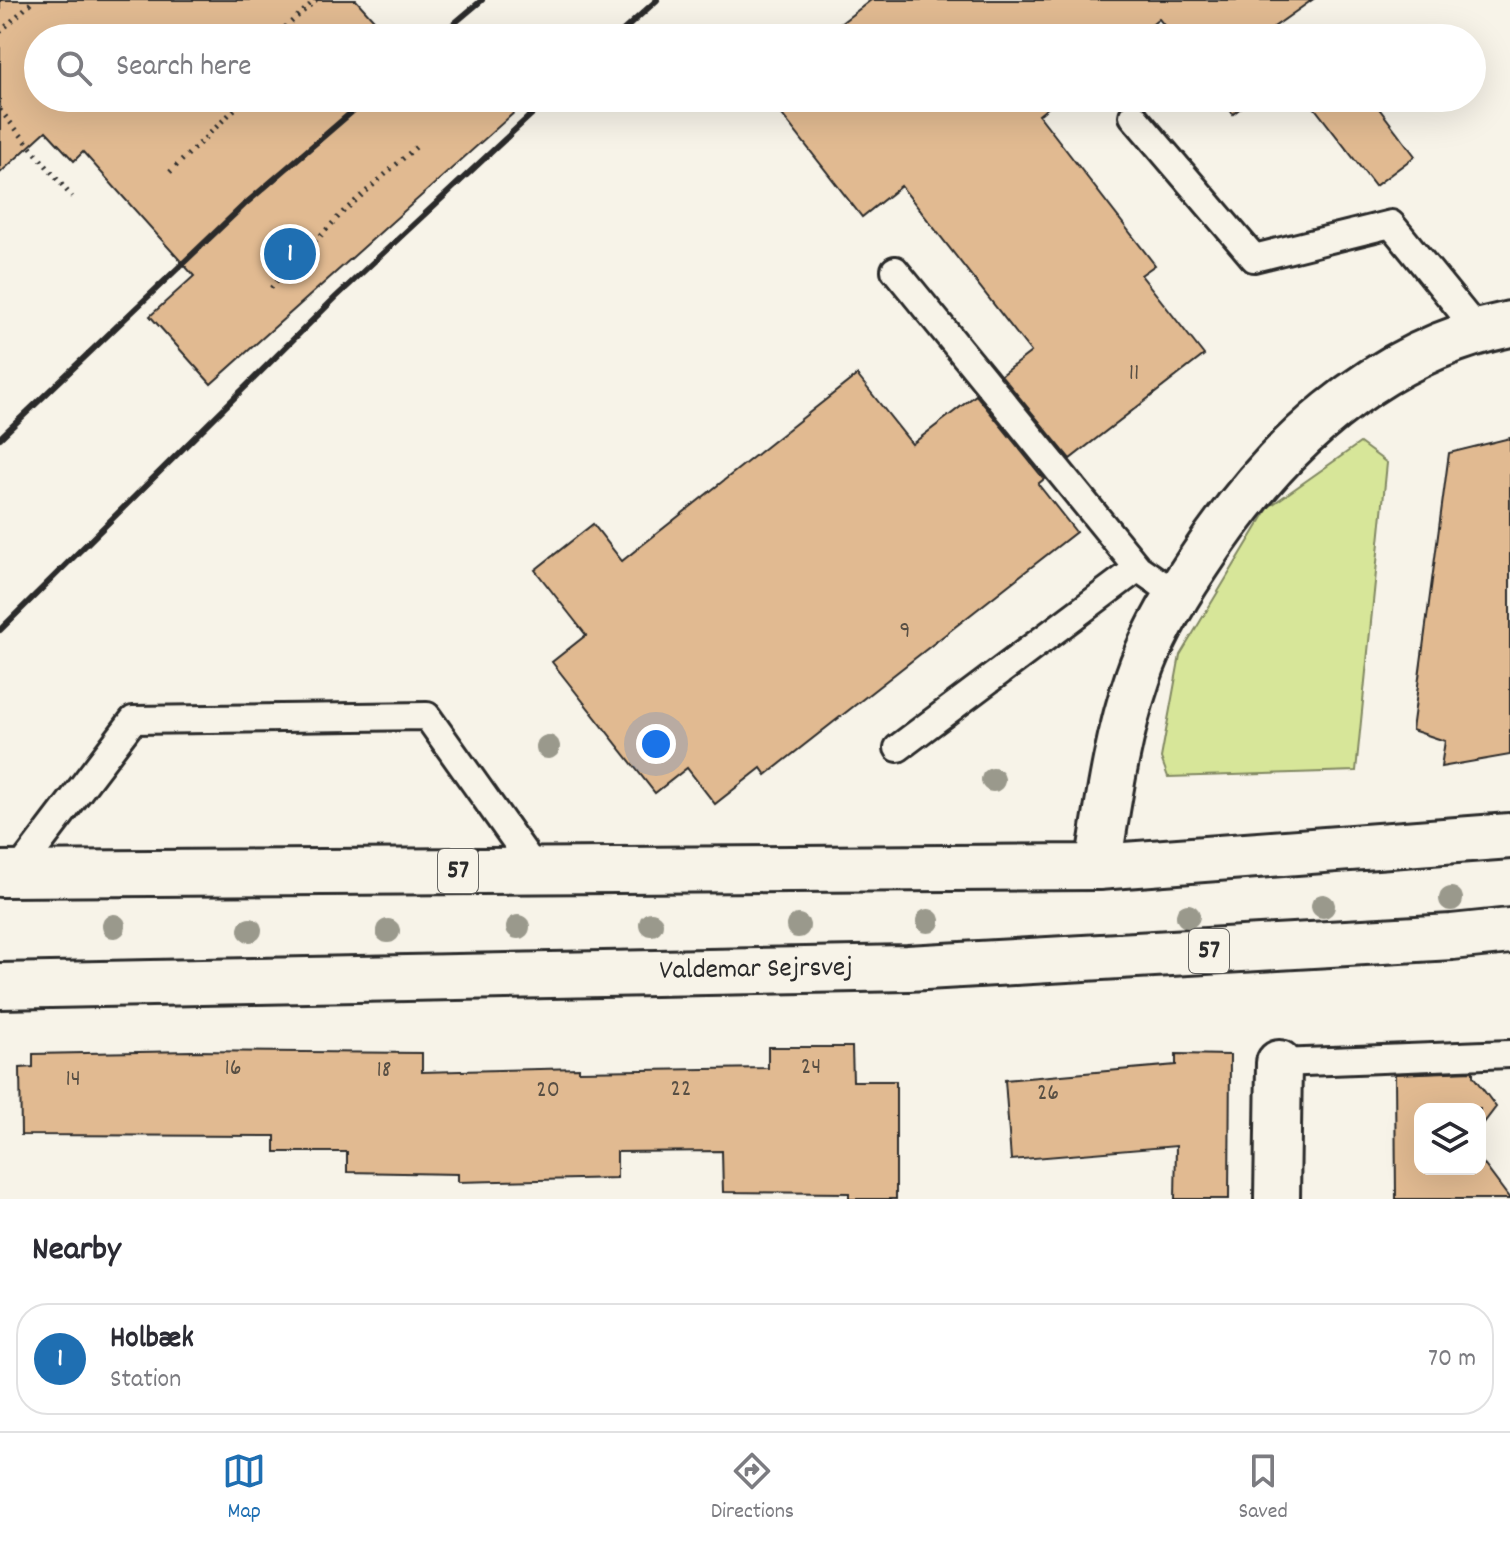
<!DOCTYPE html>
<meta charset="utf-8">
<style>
:root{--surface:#fff;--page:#f2f2f3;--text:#2b2b33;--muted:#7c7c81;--line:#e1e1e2;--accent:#1f6fb2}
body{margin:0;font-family:Dekko,sans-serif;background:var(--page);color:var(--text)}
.controls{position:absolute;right:24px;bottom:24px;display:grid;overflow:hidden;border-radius:16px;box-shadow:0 8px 32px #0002}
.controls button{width:72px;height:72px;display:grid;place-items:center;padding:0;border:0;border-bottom:2px solid var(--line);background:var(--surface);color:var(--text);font:40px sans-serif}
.you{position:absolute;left:656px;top:744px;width:28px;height:28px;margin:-20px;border:6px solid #fff;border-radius:50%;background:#1a73e8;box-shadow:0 0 0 12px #1a73e833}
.badge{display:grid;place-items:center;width:52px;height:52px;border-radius:50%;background:var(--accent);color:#fff;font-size:26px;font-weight:700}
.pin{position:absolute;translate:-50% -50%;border:4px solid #fff;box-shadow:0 2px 8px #0006}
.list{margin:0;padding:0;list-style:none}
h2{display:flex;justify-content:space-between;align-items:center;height:104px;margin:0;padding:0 32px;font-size:34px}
h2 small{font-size:26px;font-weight:400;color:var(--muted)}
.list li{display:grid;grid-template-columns:52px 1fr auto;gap:24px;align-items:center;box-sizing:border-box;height:112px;margin:0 16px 16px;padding:0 16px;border:2px solid var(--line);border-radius:32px}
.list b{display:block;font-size:30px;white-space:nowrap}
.list p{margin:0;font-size:26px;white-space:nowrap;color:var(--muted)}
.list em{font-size:26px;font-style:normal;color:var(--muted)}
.icon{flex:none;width:44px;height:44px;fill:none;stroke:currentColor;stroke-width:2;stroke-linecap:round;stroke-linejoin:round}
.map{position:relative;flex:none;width:1510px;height:1199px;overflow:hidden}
.search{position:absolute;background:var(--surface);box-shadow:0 8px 32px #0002;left:24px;right:24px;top:24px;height:88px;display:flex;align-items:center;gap:20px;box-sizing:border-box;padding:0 28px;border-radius:44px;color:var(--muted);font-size:30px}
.sheet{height:232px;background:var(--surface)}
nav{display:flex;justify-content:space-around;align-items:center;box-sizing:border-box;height:112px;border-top:2px solid var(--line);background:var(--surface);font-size:22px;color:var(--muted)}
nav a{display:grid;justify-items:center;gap:4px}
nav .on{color:var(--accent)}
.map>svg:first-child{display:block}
.green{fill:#d7e699;stroke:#818862;stroke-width:2}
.building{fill:#e1ba91;stroke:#2b2b2b;stroke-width:2}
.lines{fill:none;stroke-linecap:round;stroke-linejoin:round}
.lane-casing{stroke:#2b2b2b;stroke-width:32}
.street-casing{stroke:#2b2b2b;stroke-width:50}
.primary-casing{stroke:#2b2b2b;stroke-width:50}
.path{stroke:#2b2b2b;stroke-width:5;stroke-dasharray:2 6;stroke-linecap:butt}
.lane{stroke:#f7f3e8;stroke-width:26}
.street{stroke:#f7f3e8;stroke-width:44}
.primary{stroke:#f7f3e8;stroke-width:44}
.rail{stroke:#2b2b2b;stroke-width:6}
.tree{fill:#9a998c}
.labels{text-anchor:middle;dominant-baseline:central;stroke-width:7;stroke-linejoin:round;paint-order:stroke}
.number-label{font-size:24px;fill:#584f44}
.shield{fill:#f7f3e8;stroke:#686764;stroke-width:2}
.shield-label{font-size:26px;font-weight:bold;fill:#2b2b2b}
.street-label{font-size:28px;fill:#2b2b2b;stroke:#f7f3e8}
</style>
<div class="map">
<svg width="1510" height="1199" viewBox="0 0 1510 1199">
<rect width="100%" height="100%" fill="#f7f3e8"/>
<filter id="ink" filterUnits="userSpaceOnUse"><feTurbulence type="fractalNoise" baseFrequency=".0125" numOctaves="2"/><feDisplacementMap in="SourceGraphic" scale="16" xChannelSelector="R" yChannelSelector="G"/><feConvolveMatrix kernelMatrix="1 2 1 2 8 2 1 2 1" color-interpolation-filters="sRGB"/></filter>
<g filter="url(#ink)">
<path class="green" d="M 1360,443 L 1387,463 L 1356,771 L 1168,777 L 1161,758 L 1180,655 L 1269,507 Z"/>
<path class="building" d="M 0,0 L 356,0 L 390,38 L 38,38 L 38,98 L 522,98 L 526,102 L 211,384 L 150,316 L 194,276 L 83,152 L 74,161 L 46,131 L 0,173 Z
M 871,0 L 1312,0 L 1274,27 L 1283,38 L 1174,38 L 1159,19 L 1136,38 L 822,38 Z
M 769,98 L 1060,98 L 1039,115 L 1155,265 L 1141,275 L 1204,355 L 1070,459 L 1001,375 L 1031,352 L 901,186 L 862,217 Z
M 1221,98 L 1253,98 L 1233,114 Z
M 1307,98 L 1371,98 L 1415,156 L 1375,186 Z
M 857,375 L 912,444 L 976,395 L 1044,479 L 1038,484 L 1076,532 L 766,775 L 761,768 L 715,804 L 687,768 L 655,793 L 552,662 L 586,635 L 535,570 L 593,524 L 622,561 Z
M 1510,438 L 1510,755 L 1441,767 L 1445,741 L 1412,730 L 1449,453 Z
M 768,1047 L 852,1047 L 853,1081 L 896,1081 L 896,1199 L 849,1199 L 849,1193 L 723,1192 L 722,1151 L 617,1152 L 617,1178 L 458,1182 L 458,1174 L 347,1172 L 347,1152 L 275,1152 L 275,1136 L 21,1135 L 20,1068 L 33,1067 L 33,1054 L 192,1051 L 422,1053 L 422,1072 L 579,1068 L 579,1071 L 768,1068 Z
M 1176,1054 L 1230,1055 L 1229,1199 L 1175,1199 L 1176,1146 L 1011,1160 L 1005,1080 L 1176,1065 Z
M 1473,1071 L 1473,1076 L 1496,1107 L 1480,1128 L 1480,1109 L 1420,1109 L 1420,1169 L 1480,1169 L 1480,1159 L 1510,1199 L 1396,1199 L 1395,1074 Z"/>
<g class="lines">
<g class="lane-casing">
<path id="lane" d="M 1133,116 L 1254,258 L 1391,224 L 1478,331
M 895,270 L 1138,568
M 898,748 L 1138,568 L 1177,595
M 16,874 L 133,720 L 427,716 L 537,871
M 1279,1063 L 1510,1054"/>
</g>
<g class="street-casing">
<path id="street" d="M 1098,867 C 1108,804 1117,738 1138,677 C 1151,638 1174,599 1197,565 C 1271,451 1373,352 1510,324
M 1277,1199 L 1279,1063"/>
</g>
<g class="primary-casing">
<path id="primary" d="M 0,874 L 1098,867 L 1510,836
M 0,986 L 908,968 L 1452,937 L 1510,931"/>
</g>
<path class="path" d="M 0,32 L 34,0
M 273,38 L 316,0
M 0,110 L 72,197
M 170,172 L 245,99
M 271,288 L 344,211 L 416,147"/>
<use href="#lane" class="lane"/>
<use href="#street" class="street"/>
<use href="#primary" class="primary"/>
<path class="rail" d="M 437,38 L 482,0
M 615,38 L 657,0
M 0,438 L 244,205 L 368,98
M 0,630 L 336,297 L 549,98"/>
</g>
<g class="tree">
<circle cx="548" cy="747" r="12"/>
<circle cx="993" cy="780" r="12"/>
<circle cx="1451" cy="899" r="12"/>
<circle cx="1323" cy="906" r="12"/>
<circle cx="1188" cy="916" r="12"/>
<circle cx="928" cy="921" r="12"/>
<circle cx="651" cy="924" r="12"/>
<circle cx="114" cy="926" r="12"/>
<circle cx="798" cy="926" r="12"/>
<circle cx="518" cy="927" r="12"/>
<circle cx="250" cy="930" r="12"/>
<circle cx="388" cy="931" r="12"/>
</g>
</g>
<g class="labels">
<g class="number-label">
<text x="1134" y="374">11</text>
<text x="905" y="632">9</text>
<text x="811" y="1068">24</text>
<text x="233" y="1069">16</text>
<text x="384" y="1071">18</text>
<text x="73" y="1080">14</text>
<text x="681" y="1090">22</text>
<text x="548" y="1091">20</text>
<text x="1048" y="1094">26</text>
</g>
<g class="shield">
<rect x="438" y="849" width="40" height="44" rx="6"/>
<rect x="1189" y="929" width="40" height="44" rx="6"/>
</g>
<g class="shield-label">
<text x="458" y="871">57</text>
<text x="1209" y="951">57</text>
</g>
<g class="street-label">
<text transform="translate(756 971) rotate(-1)">Valdemar Sejrsvej</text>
</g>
</g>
</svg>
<div class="controls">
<button><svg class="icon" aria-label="layers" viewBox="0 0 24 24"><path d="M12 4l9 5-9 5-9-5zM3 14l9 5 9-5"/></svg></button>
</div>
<div class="you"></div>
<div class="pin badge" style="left:290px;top:254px">1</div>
<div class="search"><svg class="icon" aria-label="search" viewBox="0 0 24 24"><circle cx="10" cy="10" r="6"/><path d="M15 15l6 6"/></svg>Search here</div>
</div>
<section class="sheet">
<h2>Nearby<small></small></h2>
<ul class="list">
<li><span class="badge">1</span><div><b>Holbæk</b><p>Station</p></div><em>70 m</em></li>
</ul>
</section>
<nav>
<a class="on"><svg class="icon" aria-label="map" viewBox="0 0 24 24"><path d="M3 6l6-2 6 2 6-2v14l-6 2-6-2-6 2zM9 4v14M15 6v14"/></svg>Map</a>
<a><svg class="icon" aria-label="directions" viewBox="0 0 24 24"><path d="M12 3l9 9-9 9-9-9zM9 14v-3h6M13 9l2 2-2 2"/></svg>Directions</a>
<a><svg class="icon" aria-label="saved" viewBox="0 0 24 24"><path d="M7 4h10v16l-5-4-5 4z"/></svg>Saved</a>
</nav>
